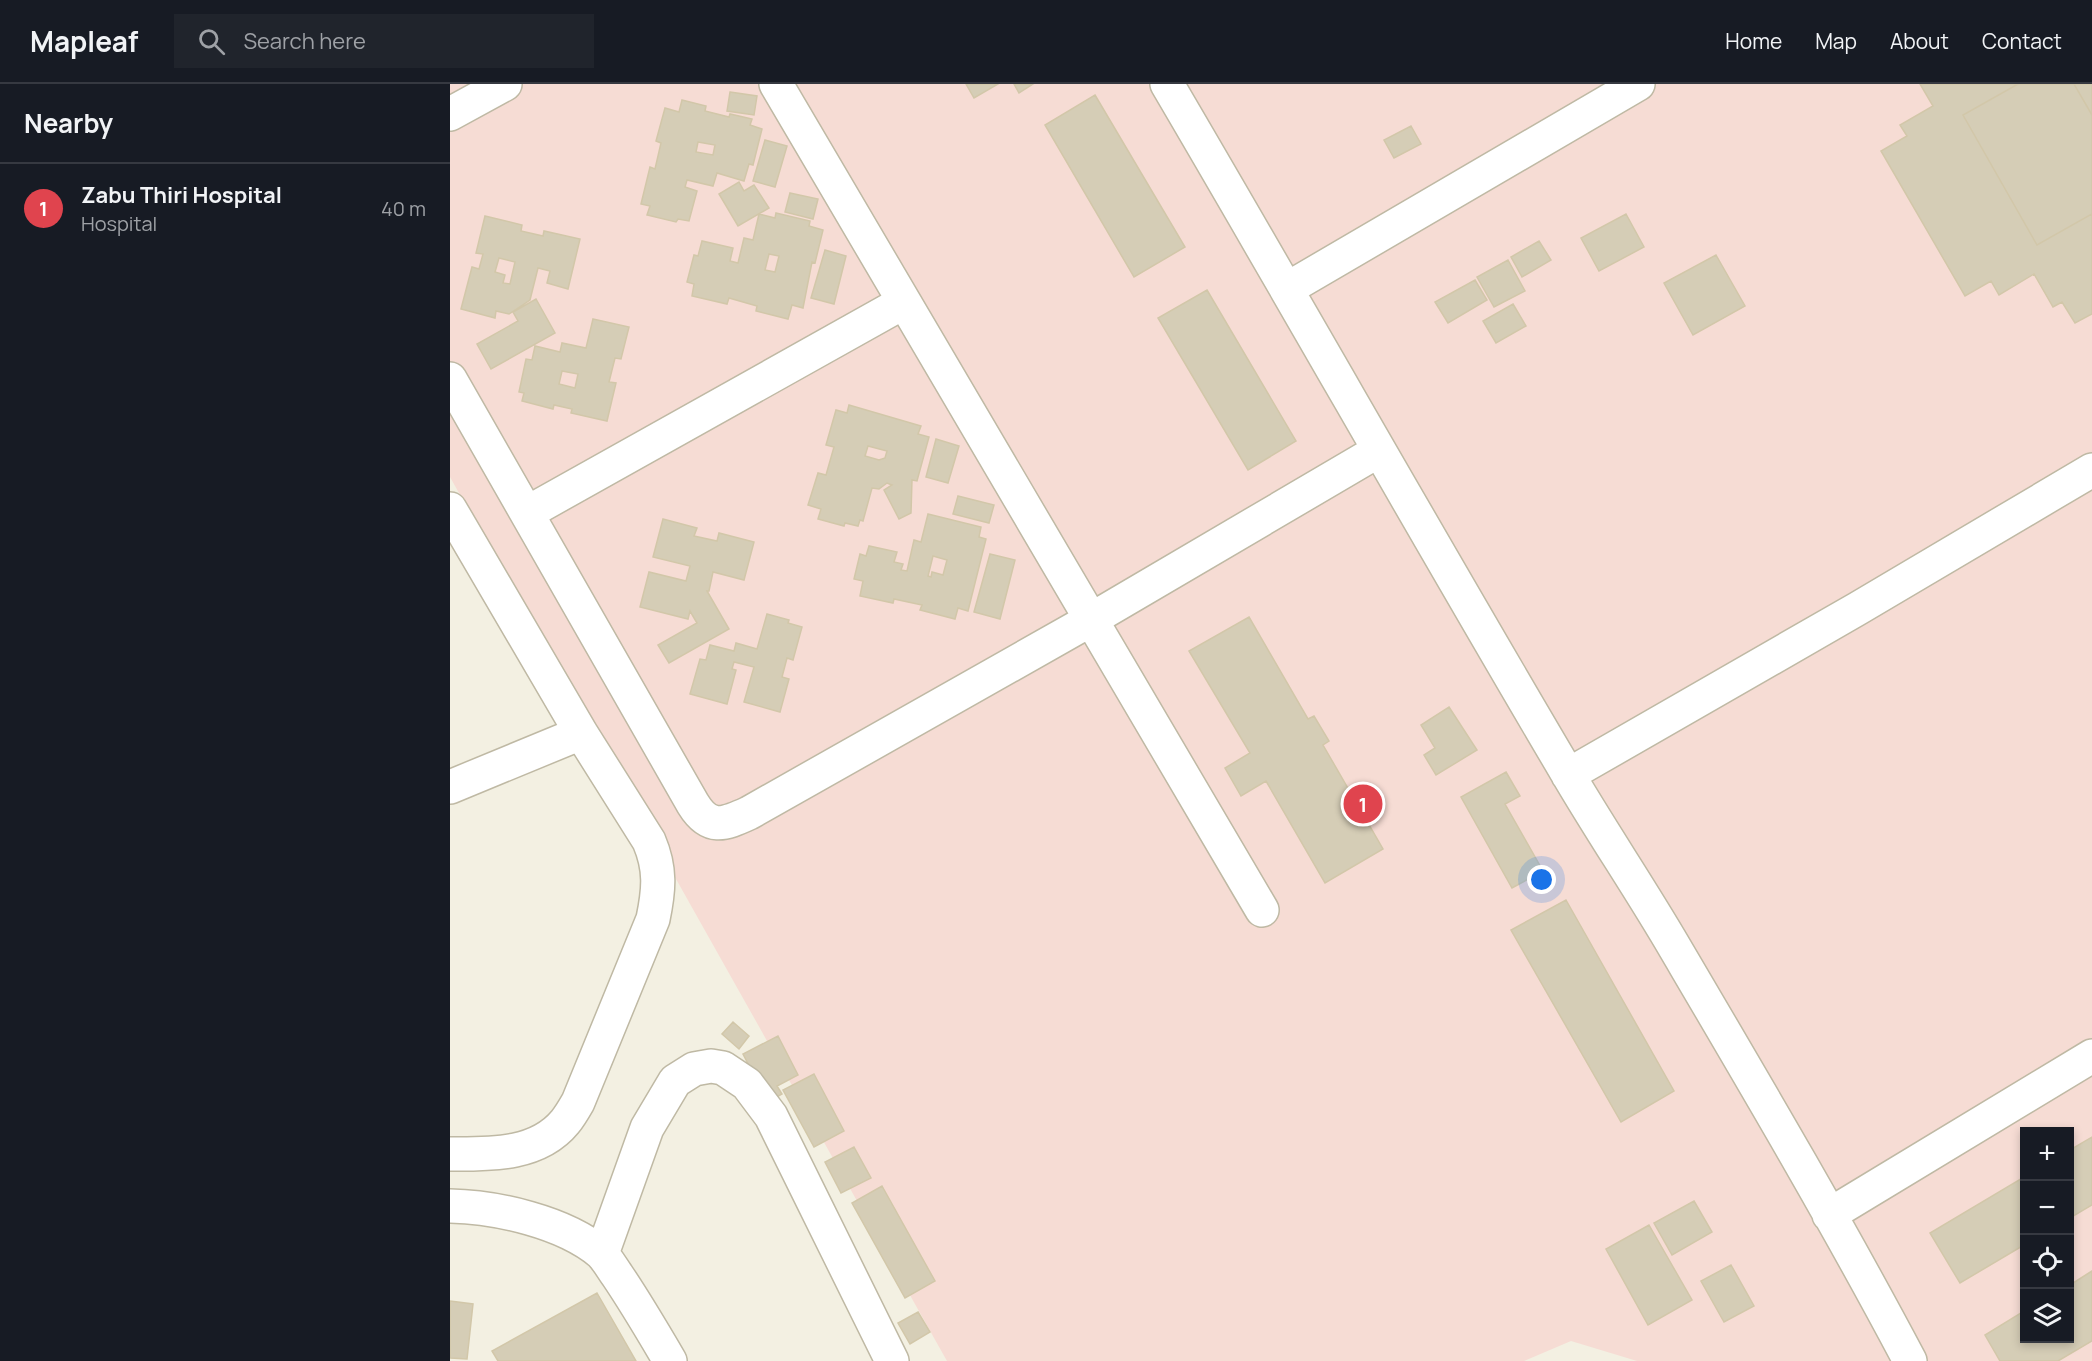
<!DOCTYPE html>
<meta charset="utf-8">
<style>
:root{--surface:#171b24;--page:#20242c;--text:#f1f3f6;--muted:#9ea1a6;--line:#363941;--accent:#1a73e8}
body{margin:0;font-family:Manrope,sans-serif;background:var(--page);color:var(--text)}
.controls{position:absolute;right:18px;bottom:18px;display:grid;overflow:hidden;border-radius:0px;box-shadow:0 3px 9px #0003}
.controls button{width:54px;height:54px;display:grid;place-items:center;padding:0;border:0;border-bottom:2px solid var(--line);background:var(--surface);color:var(--text);font:30px sans-serif}
.you{position:absolute;left:1092px;top:796px;width:21px;height:21px;margin:-15px;border:4px solid #fff;border-radius:50%;background:#1a73e8;box-shadow:0 0 0 9px #1a73e833}
.badge{display:grid;place-items:center;width:39px;height:39px;border-radius:50%;background:var(--accent);color:#fff;font-size:20px;font-weight:700}
.pin{position:absolute;translate:-50% -50%;border:3px solid #fff;box-shadow:0 2px 6px #0006}
.list{margin:0;padding:0;list-style:none}
h2{display:flex;justify-content:space-between;align-items:center;height:78px;margin:0;padding:0 24px;font-size:26px}
h2 small{font-size:20px;font-weight:400;color:var(--muted)}
.list li{display:grid;grid-template-columns:39px 1fr auto;gap:18px;align-items:center;box-sizing:border-box;height:90px;padding:0 24px;border-top:2px solid var(--line)}
.list b{display:block;font-size:22px;white-space:nowrap}
.list p{margin:0;font-size:20px;white-space:nowrap;color:var(--muted)}
.list em{font-size:20px;font-style:normal;color:var(--muted)}
.icon{flex:none;width:33px;height:33px;fill:none;stroke:currentColor;stroke-width:2;stroke-linecap:round;stroke-linejoin:round}
.map{position:relative;flex:none;width:1642px;height:1277px;overflow:hidden}
header{display:flex;align-items:center;gap:36px;box-sizing:border-box;height:84px;padding:0 30px;background:var(--surface);border-bottom:2px solid var(--line)}
header strong{font-size:28px}
nav{display:flex;gap:33px;margin-inline-start:auto;font-size:21px}
.search{width:420px;height:54px;background:var(--page);display:flex;align-items:center;gap:15px;box-sizing:border-box;padding:0 21px;border-radius:0px;color:var(--muted);font-size:22px}
main{display:flex}
aside{flex:1;background:var(--surface)}
.map>svg:first-child{display:block}
.medical{fill:#f6dcd4;fill-rule:evenodd}
.building{fill:#d5cdb6;stroke:#d2c7a9;stroke-width:1.5;fill-rule:evenodd}
.lines{fill:none;stroke-linecap:round;stroke-linejoin:round}
.minor-casing{stroke:#bfb9a4;stroke-width:36}
.minor{stroke:#fff;stroke-width:33}
</style>
<header>
<strong>Mapleaf</strong>
<div class="search"><svg class="icon" aria-label="search" viewBox="0 0 24 24"><circle cx="10" cy="10" r="6"/><path d="M15 15l6 6"/></svg>Search here</div>
<nav><a>Home</a><a>Map</a><a>About</a><a>Contact</a></nav>
</header>
<main>
<aside>
<h2>Nearby<small></small></h2>
<ul class="list">
<li><span class="badge" style="background:#e0444e">1</span><div><b>Zabu Thiri Hospital</b><p>Hospital</p></div><em>40 m</em></li>
</ul>
</aside>
<div class="map">
<svg width="1642" height="1277" viewBox="0 0 1642 1277">
<rect width="100%" height="100%" fill="#f3f0e2"/>
<path class="medical" d="M 0,0 L 1642,0 L 1642,1277 L 1187,1277 L 1121,1257 L 1074,1277 L 497,1277 L 0,393 ZM 1574,1048 L 1620,1048 L 1620,1254 L 1574,1254 Z"/>
<path class="building" d="M 516,0 L 548,0 L 524,14 Z
M 564,0 L 583,0 L 569,9 Z
M 1470,0 L 1568,0 L 1513,31 L 1587,161 L 1642,130 L 1642,230 L 1625,239 L 1612,218 L 1603,223 L 1584,190 L 1549,211 L 1541,197 L 1515,212 L 1431,67 L 1457,52 L 1450,41 L 1483,22 Z
M 1568,0 L 1624,0 L 1642,31 L 1642,130 L 1587,161 L 1513,31 Z
M 1624,0 L 1642,0 L 1642,31 Z
M 280,8 L 307,12 L 304,31 L 277,27 Z
M 645,11 L 735,163 L 684,193 L 595,41 Z
M 232,16 L 256,22 L 255,27 L 279,33 L 280,30 L 302,35 L 300,41 L 312,45 L 303,81 L 299,80 L 294,97 L 267,89 L 263,102 L 237,96 L 235,103 L 247,107 L 239,137 L 228,135 L 226,138 L 197,131 L 200,122 L 191,120 L 200,83 L 205,85 L 211,59 L 206,57 L 215,24 L 229,28 ZM 248,58 L 265,61 L 263,71 L 246,68 Z
M 961,42 L 971,60 L 944,74 L 934,56 Z
M 315,56 L 337,62 L 325,103 L 303,97 Z
M 289,98 L 294,107 L 304,101 L 319,124 L 288,142 L 269,110 Z
M 340,109 L 368,115 L 363,135 L 335,128 Z
M 326,129 L 360,137 L 359,142 L 373,146 L 365,179 L 362,178 L 353,224 L 342,221 L 338,235 L 306,227 L 307,222 L 279,214 L 277,220 L 242,212 L 244,200 L 237,198 L 244,171 L 248,172 L 252,157 L 283,164 L 280,177 L 288,179 L 294,154 L 303,156 L 309,130 L 325,134 ZM 319,170 L 329,172 L 325,188 L 315,186 Z
M 1176,130 L 1194,163 L 1149,187 L 1131,154 Z
M 35,132 L 72,141 L 71,147 L 93,152 L 94,147 L 130,155 L 118,205 L 97,199 L 100,187 L 88,184 L 80,216 L 59,230 L 46,227 L 45,234 L 11,225 L 22,183 L 29,185 L 33,170 L 26,169 ZM 49,174 L 65,178 L 60,200 L 53,199 L 55,191 L 45,188 Z
M 1089,157 L 1101,176 L 1072,193 L 1061,173 Z
M 375,166 L 396,172 L 384,220 L 361,214 Z
M 1266,171 L 1295,222 L 1243,251 L 1214,199 Z
M 1058,176 L 1075,207 L 1044,223 L 1027,193 Z
M 1025,196 L 1037,216 L 998,239 L 985,218 Z
M 757,206 L 846,357 L 798,386 L 708,234 Z
M 86,215 L 105,249 L 41,285 L 27,260 L 68,237 L 63,228 Z
M 1063,220 L 1076,242 L 1046,259 L 1033,237 Z
M 143,235 L 179,243 L 171,275 L 165,274 L 159,298 L 166,299 L 157,337 L 121,329 L 122,325 L 104,321 L 103,325 L 72,317 L 74,309 L 69,308 L 76,275 L 82,276 L 85,262 L 110,268 L 112,259 L 136,264 ZM 112,287 L 128,290 L 125,304 L 109,300 Z
M 399,321 L 471,342 L 468,350 L 479,353 L 467,397 L 462,396 L 461,429 L 449,435 L 434,406 L 442,401 L 437,399 L 429,405 L 422,404 L 413,437 L 410,436 L 408,442 L 395,439 L 394,442 L 368,435 L 371,425 L 358,421 L 368,389 L 376,391 L 384,363 L 376,361 L 386,326 L 397,329 ZM 418,362 L 437,367 L 435,374 L 429,376 L 415,372 Z
M 486,355 L 509,362 L 498,399 L 476,393 Z
M 508,412 L 544,421 L 539,439 L 503,430 Z
M 478,430 L 531,443 L 529,453 L 536,455 L 518,527 L 508,524 L 505,535 L 470,526 L 472,521 L 444,515 L 443,519 L 410,512 L 413,497 L 404,495 L 410,470 L 416,472 L 419,462 L 447,468 L 444,478 L 453,480 L 451,486 L 457,487 L 464,456 L 471,458 ZM 483,472 L 497,476 L 493,491 L 482,488 L 481,493 L 478,492 Z
M 213,435 L 247,444 L 244,452 L 267,457 L 269,449 L 304,458 L 294,496 L 263,488 L 259,507 L 257,507 L 279,545 L 219,579 L 208,561 L 247,539 L 240,527 L 238,535 L 190,523 L 199,488 L 236,497 L 240,482 L 203,473 Z
M 540,470 L 565,476 L 550,535 L 524,528 Z
M 317,530 L 339,536 L 338,539 L 352,543 L 343,576 L 337,574 L 332,593 L 339,595 L 330,628 L 294,618 L 304,583 L 284,578 L 282,585 L 286,586 L 277,620 L 240,610 L 250,575 L 256,576 L 260,561 L 284,567 L 286,559 L 307,565 Z
M 799,533 L 858,635 L 864,632 L 879,657 L 873,661 L 933,765 L 875,799 L 816,697 L 791,712 L 775,684 L 800,669 L 739,567 Z
M 999,623 L 1027,666 L 986,691 L 974,671 L 985,664 L 971,641 Z
M 1056,688 L 1070,712 L 1055,720 L 1093,787 L 1062,804 L 1011,713 Z
M 1116,816 L 1224,1007 L 1171,1038 L 1061,846 Z
M 283,938 L 299,952 L 289,965 L 272,950 Z
M 328,952 L 348,991 L 327,1002 L 332,1010 L 318,1018 L 293,970 Z
M 364,990 L 394,1047 L 364,1063 L 333,1006 Z
M 1642,1053 L 1642,1121 L 1620,1134 L 1620,1066 Z
M 404,1063 L 421,1094 L 391,1109 L 375,1078 Z
M 1574,1093 L 1574,1161 L 1510,1199 L 1480,1149 Z
M 432,1102 L 485,1197 L 455,1214 L 402,1119 Z
M 1244,1117 L 1262,1148 L 1222,1171 L 1204,1139 Z
M 1199,1141 L 1242,1216 L 1198,1241 L 1156,1165 Z
M 1281,1181 L 1304,1222 L 1274,1238 L 1251,1197 Z
M 1642,1187 L 1642,1257 L 1608,1277 L 1550,1277 L 1535,1251 L 1574,1227 L 1574,1254 L 1620,1254 L 1620,1201 Z
M 147,1209 L 186,1277 L 48,1277 L 42,1267 Z
M 0,1217 L 23,1220 L 17,1275 L 0,1274 Z
M 468,1228 L 480,1248 L 460,1260 L 448,1239 Z"/>
<g class="lines">
<g class="minor-casing">
<path id="minor" d="M 326,0 L 812,826
M 717,0 C 851,228 981,459 1116,687 C 1151,747 1190,804 1225,864 C 1305,1000 1386,1137 1460,1277
M 0,30 L 55,0
M 837,205 L 1188,0
M 0,295 L 243,720 C 259,746 273,741 299,729 L 642,535 L 928,367
M 0,425 L 131,649 L 199,757 C 211,785 209,806 203,835 L 128,1018 C 124,1025 120,1032 115,1038 C 87,1072 39,1070 0,1070
M 77,429 L 454,218
M 1118,691 L 1407,525 L 1642,386
M 0,703 L 131,649
M 0,1122 C 47,1123 114,1138 151,1169 C 157,1175 162,1184 167,1191 C 186,1219 203,1248 220,1277
M 1379,1131 L 1642,972
M 152,1170 L 197,1044 L 225,997 L 244,985 L 261,982 L 273,984 L 297,1000 L 321,1032 L 442,1277"/>
</g>
<use href="#minor" class="minor"/>
</g>
</svg>
<div class="controls">
<button>+</button>
<button>−</button>
<button><svg class="icon" aria-label="locate" viewBox="0 0 24 24"><circle cx="12" cy="12" r="6"/><path d="M12 2v4M12 18v4M2 12h4M18 12h4"/></svg></button>
<button><svg class="icon" aria-label="layers" viewBox="0 0 24 24"><path d="M12 4l9 5-9 5-9-5zM3 14l9 5 9-5"/></svg></button>
</div>
<div class="you"></div>
<div class="pin badge" style="left:913px;top:720px;background:#e0444e">1</div>
</div>
</main>
